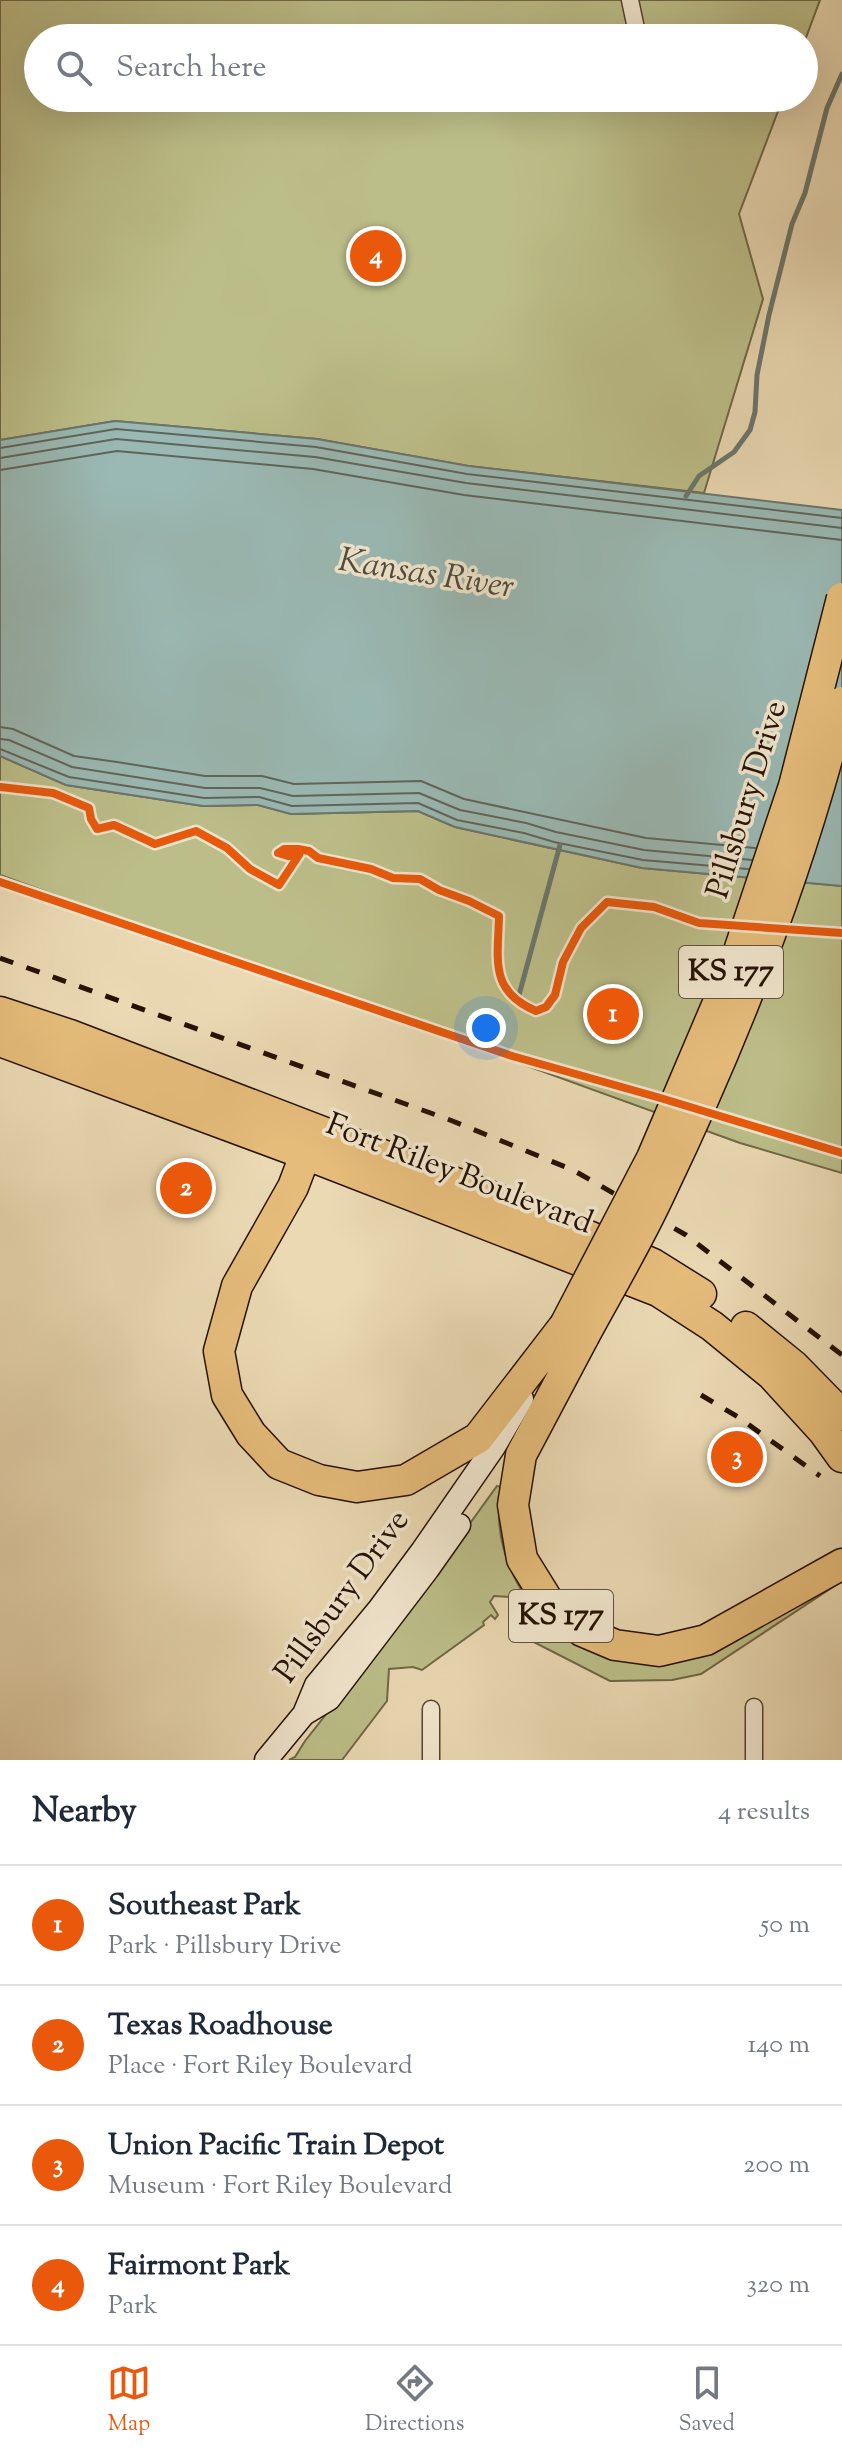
<!DOCTYPE html>
<meta charset="utf-8">
<style>
:root{--surface:#fff;--page:#f6f6f7;--text:#1f2937;--muted:#747a83;--line:#e0e1e3;--accent:#ea580c}
body{margin:0;font-family:"Sorts Mill Goudy",serif;background:var(--page);color:var(--text)}
.you{position:absolute;left:486px;top:1028px;width:28px;height:28px;margin:-20px;border:6px solid #fff;border-radius:50%;background:#1a73e8;box-shadow:0 0 0 12px #1a73e833}
.badge{display:grid;place-items:center;width:52px;height:52px;border-radius:50%;background:var(--accent);color:#fff;font-size:26px;font-weight:700}
.pin{position:absolute;translate:-50% -50%;border:4px solid #fff;box-shadow:0 2px 8px #0006}
.list{margin:0;padding:0;list-style:none}
h2{display:flex;justify-content:space-between;align-items:center;height:104px;margin:0;padding:0 32px;font-size:34px}
h2 small{font-size:26px;font-weight:400;color:var(--muted)}
.list li{display:grid;grid-template-columns:52px 1fr auto;gap:24px;align-items:center;box-sizing:border-box;height:120px;padding:0 32px;border-top:2px solid var(--line)}
.list b{display:block;font-size:30px;white-space:nowrap}
.list p{margin:0;font-size:26px;white-space:nowrap;color:var(--muted)}
.list em{font-size:26px;font-style:normal;color:var(--muted)}
.icon{flex:none;width:44px;height:44px;fill:none;stroke:currentColor;stroke-width:2;stroke-linecap:round;stroke-linejoin:round}
.map{position:relative;flex:none;width:842px;height:1760px;overflow:hidden}
.search{position:absolute;background:var(--surface);box-shadow:0 8px 32px #0002;left:24px;right:24px;top:24px;height:88px;display:flex;align-items:center;gap:20px;box-sizing:border-box;padding:0 28px;border-radius:44px;color:var(--muted);font-size:30px}
.sheet{height:584px;background:var(--surface)}
nav{display:flex;justify-content:space-around;align-items:center;box-sizing:border-box;height:112px;border-top:2px solid var(--line);background:var(--surface);font-size:22px;color:var(--muted)}
nav a{display:grid;justify-items:center;gap:4px}
nav .on{color:var(--accent)}
.map>svg:first-child{display:block}
.green{fill:#bcbe89;stroke:#706846;stroke-width:2}
.water{fill:#9ab9b4;stroke:#6b766d;stroke-width:2}
.lines{fill:none;stroke-linecap:round;stroke-linejoin:round}
.shore{stroke:#60655c;stroke-width:2}
.stream{stroke:#6b766d;stroke-width:5}
.street-casing{stroke:#56432f;stroke-width:19}
.secondary-casing{stroke:#251103;stroke-width:25}
.highway-casing{stroke:#251103;stroke-width:33}
.street{stroke:#f1e6ce;stroke-width:16}
.secondary{stroke:#f1e6ce;stroke-width:22}
.highway{stroke:#e5bc7a;stroke-width:30}
.rail{stroke:#251103;stroke-width:5;stroke-dasharray:14 14;stroke-linecap:butt}
.highway-bridge-casing{stroke:#251103;stroke-width:33;stroke-linecap:butt}
.highway-bridge{stroke:#e5bc7a;stroke-width:30}
.cycleway-casing{stroke:#f1e6ce;stroke-width:13}
.cycleway{stroke:#e8590c;stroke-width:8}
.labels{text-anchor:middle;dominant-baseline:central;stroke-width:7;stroke-linejoin:round;paint-order:stroke}
.shield{fill:#f1e6ce;stroke:#625140;stroke-width:2}
.shield-label{font-size:30px;font-weight:bold;fill:#251103}
.street-label{font-size:32px;fill:#251103;stroke:#f1e6ce}
.water-label{font-size:34px;font-style:italic;fill:#4e4c41;stroke:#f1e6ce}
</style>
<div class="map">
<svg width="842" height="1760" viewBox="0 0 842 1760">
<rect width="100%" height="100%" fill="#ead9b3"/>
<filter id="stains"><feTurbulence type="fractalNoise" baseFrequency=".0025" numOctaves="4"/><feColorMatrix values="0 0 0 0 .2 0 0 0 0 .09 0 0 0 0 .02 0 0 0 .5 -.17"/></filter>
<radialGradient id="worn" r=".72"><stop offset=".6" stop-color="#630" stop-opacity="0"/><stop offset="1" stop-color="#630" stop-opacity=".3"/></radialGradient>
<path class="green" d="M 0,0 L 820,0 L 804,43 L 804,38 L 38,38 L 38,98 L 783,98 L 739,214 L 763,299 L 704,493 L 468,466 L 317,439 L 115,421 L 0,440 Z
M 0,756 L 66,785 L 203,806 L 258,805 L 291,814 L 418,811 L 455,827 L 642,868 L 842,886 L 842,1173 L 740,1143 L 0,875 Z
M 497,1486 L 501,1487 C 490,1550 523,1614 578,1645 C 591,1652 605,1655 619,1659 L 842,1581 L 701,1674 L 672,1680 L 610,1681 L 518,1634 C 523,1624 525,1616 523,1605 L 512,1597 L 494,1596 L 490,1602 L 498,1615 L 495,1619 L 491,1615 L 483,1622 L 484,1625 L 422,1670 L 413,1667 L 389,1669 L 387,1701 L 342,1760 L 289,1760 L 295,1757 L 305,1741 L 398,1623 Z"/>
<path class="water" d="M 115,421 L 317,439 L 469,466 L 842,510 L 842,886 L 642,868 L 455,827 L 418,811 L 291,814 L 258,805 L 203,806 L 66,785 L 0,756 L 0,440 Z"/>
<g class="lines">
<path class="shore" d="M 0,448 L 116,429 L 316,447 L 467,474 L 842,518
M 0,458 L 116,439 L 315,457 L 466,483 L 842,528
M 0,470 L 117,451 L 313,469 L 464,495 L 842,540
M 0,727 L 13,729 L 74,756 L 117,762 L 205,776 L 262,776 L 294,784 L 421,781 L 464,799 L 646,838 L 755,848
M 0,739 L 9,740 L 72,767 L 205,788 L 260,788 L 293,796 L 419,793 L 460,810 L 526,823 L 556,832 L 644,850 L 752,860
M 0,749 L 69,777 L 204,798 L 259,797 L 292,806 L 418,803 L 457,820 L 524,833 L 554,842 L 643,860 L 748,869"/>
<path class="stream" d="M 686,496 L 699,476 L 734,452 L 750,430 L 755,412 L 757,375 L 769,315 L 792,224 L 805,193 L 827,108 L 842,74
M 519,995 L 560,845"/>
<g class="street-casing">
<path id="street" d="M 630,0 L 638,38
M 754,1707 L 754,1760
M 431,1760 L 431,1709"/>
</g>
<g class="secondary-casing">
<path id="secondary" d="M 304,1714 L 329,1699 L 428,1569 L 459,1525
M 266,1760 L 304,1714 L 316,1685 L 379,1609 L 422,1551 L 494,1447 L 522,1399"/>
</g>
<g class="highway-casing">
<path id="highway" d="M 0,1012 L 70,1035 L 549,1219 L 653,1264 L 701,1294
M 0,1041 L 305,1154 L 658,1291 L 712,1326 L 772,1375 L 824,1432 L 842,1457
M 313,1134 L 293,1187 L 237,1286 L 219,1351 L 227,1395 L 251,1434 L 279,1464 L 319,1480 L 357,1487 L 406,1480 L 478,1438 L 565,1325
M 746,1327 L 794,1366 L 842,1415
M 584,1336 L 521,1455 L 513,1505 L 522,1559 L 553,1609 L 582,1631 L 615,1645 L 659,1651 L 706,1640 L 842,1564"/>
</g>
<use href="#street" class="street"/>
<use href="#secondary" class="secondary"/>
<use href="#highway" class="highway"/>
<path class="rail" d="M 0,958 L 450,1120 L 573,1170 L 686,1235 L 842,1355
M 701,1395 L 738,1417 L 820,1476"/>
<g class="highway-bridge-casing">
<path id="highway-bridge" d="M 565,1325 L 652,1158 L 735,963 L 794,786 L 842,598
M 584,1336 C 610,1288 638,1241 661,1191 C 736,1035 800,871 842,702"/>
</g>
<use href="#highway-bridge" class="highway-bridge"/>
<g class="cycleway-casing">
<path id="cycleway" d="M 0,787 L 53,793 L 89,808 L 91,819 L 97,829 L 114,825 L 155,844 L 196,831 L 227,848 L 250,869 L 279,885 L 299,855 L 288,856 L 278,853 L 284,849 L 298,849 L 309,851 L 318,858 L 371,869 L 393,878 L 420,879 L 439,890 L 469,901 L 499,916 C 498,960 489,991 536,1011 L 546,1007 L 555,995 L 563,962 L 581,928 L 607,902 L 654,907 L 699,923 L 842,933
M 0,882 L 512,1056 L 657,1097 L 842,1153"/>
</g>
<use href="#cycleway" class="cycleway"/>
</g>
<g class="labels">
<g class="shield">
<rect x="679" y="946" width="104" height="52" rx="6"/>
<rect x="509" y="1590" width="104" height="52" rx="6"/>
</g>
<g class="shield-label">
<text x="731" y="972">KS 177</text>
<text x="561" y="1616">KS 177</text>
</g>
<g class="street-label">
<text transform="translate(748 800) rotate(-73)">Pillsbury Drive</text>
<text transform="translate(459 1175) rotate(21)">Fort Riley Boulevard</text>
<text transform="translate(343 1597) rotate(-54)">Pillsbury Drive</text>
</g>
<g class="water-label">
<text transform="translate(426 575) rotate(9)">Kansas River</text>
</g>
</g>
<rect width="100%" height="100%" filter="url(#stains)"/>
<rect width="100%" height="100%" fill="url(#worn)"/>
</svg>
<div class="you"></div>
<div class="pin badge" style="left:613px;top:1014px">1</div>
<div class="pin badge" style="left:186px;top:1188px">2</div>
<div class="pin badge" style="left:737px;top:1457px">3</div>
<div class="pin badge" style="left:376px;top:256px">4</div>
<div class="search"><svg class="icon" aria-label="search" viewBox="0 0 24 24"><circle cx="10" cy="10" r="6"/><path d="M15 15l6 6"/></svg>Search here</div>
</div>
<section class="sheet">
<h2>Nearby<small>4 results</small></h2>
<ul class="list">
<li><span class="badge">1</span><div><b>Southeast Park</b><p>Park · Pillsbury Drive</p></div><em>50 m</em></li>
<li><span class="badge">2</span><div><b>Texas Roadhouse</b><p>Place · Fort Riley Boulevard</p></div><em>140 m</em></li>
<li><span class="badge">3</span><div><b>Union Pacific Train Depot</b><p>Museum · Fort Riley Boulevard</p></div><em>200 m</em></li>
<li><span class="badge">4</span><div><b>Fairmont Park</b><p>Park</p></div><em>320 m</em></li>
</ul>
</section>
<nav>
<a class="on"><svg class="icon" aria-label="map" viewBox="0 0 24 24"><path d="M3 6l6-2 6 2 6-2v14l-6 2-6-2-6 2zM9 4v14M15 6v14"/></svg>Map</a>
<a><svg class="icon" aria-label="directions" viewBox="0 0 24 24"><path d="M12 3l9 9-9 9-9-9zM9 14v-3h6M13 9l2 2-2 2"/></svg>Directions</a>
<a><svg class="icon" aria-label="saved" viewBox="0 0 24 24"><path d="M7 4h10v16l-5-4-5 4z"/></svg>Saved</a>
</nav>
